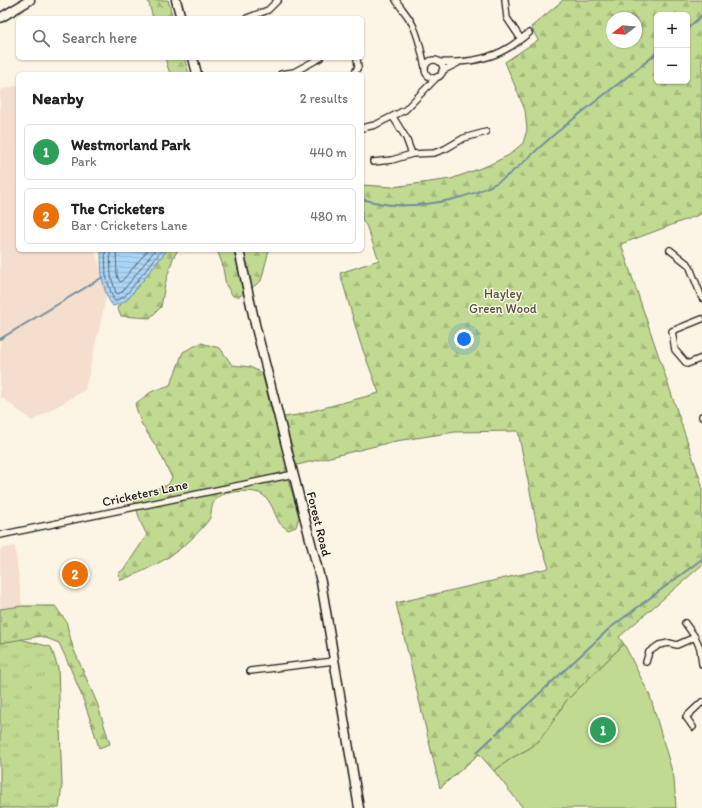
<!DOCTYPE html>
<meta charset="utf-8">
<style>
:root{--surface:#fff;--page:#f2f2f2;--text:#202124;--muted:#757577;--line:#e0e0e0;--accent:#b45309}
body{margin:0;font-family:Itim,sans-serif;background:var(--page);color:var(--text)}
.controls{position:absolute;right:12px;top:12px;display:grid;overflow:hidden;border-radius:6px;box-shadow:0 1px 3px #0004}
.controls button{width:36px;height:36px;display:grid;place-items:center;padding:0;border:0;border-bottom:1px solid var(--line);background:var(--surface);color:var(--text);font:20px sans-serif}
.compass{position:absolute;left:606px;top:12px;width:36px;height:36px;border-radius:50%;background:var(--surface);box-shadow:0 1px 3px #0004;rotate:254deg}
.you{position:absolute;left:464px;top:339px;width:14px;height:14px;margin:-10px;border:3px solid #fff;border-radius:50%;background:#1a73e8;box-shadow:0 0 0 6px #1a73e833}
.badge{display:grid;place-items:center;width:26px;height:26px;border-radius:50%;background:var(--accent);color:#fff;font-size:13px;font-weight:700}
.pin{position:absolute;translate:-50% -50%;border:2px solid #fff;box-shadow:0 1px 4px #0006}
.list{margin:0;padding:0;list-style:none}
h2{display:flex;justify-content:space-between;align-items:center;height:52px;margin:0;padding:0 16px;font-size:17px}
h2 small{font-size:13px;font-weight:400;color:var(--muted)}
.list li{display:grid;grid-template-columns:26px 1fr auto;gap:12px;align-items:center;box-sizing:border-box;height:56px;margin:0 8px 8px;padding:0 8px;border:1px solid var(--line);border-radius:6px}
.list b{display:block;font-size:15px;white-space:nowrap}
.list p{margin:0;font-size:13px;white-space:nowrap;color:var(--muted)}
.list em{font-size:13px;font-style:normal;color:var(--muted)}
.icon{flex:none;width:22px;height:22px;fill:none;stroke:currentColor;stroke-width:2;stroke-linecap:round;stroke-linejoin:round}
.map{position:relative;flex:none;width:702px;height:808px;overflow:hidden}
.search{position:absolute;background:var(--surface);box-shadow:0 1px 3px #0004;left:16px;top:16px;width:348px;height:44px;display:flex;align-items:center;gap:10px;box-sizing:border-box;padding:0 14px;border-radius:6px;color:var(--muted);font-size:15px}
.panel{position:absolute;background:var(--surface);box-shadow:0 1px 3px #0004;left:16px;top:72px;width:348px;height:180px;border-radius:6px}
.map>svg:first-child{display:block}
.built{fill:#f4dece}
.grass{fill:url(#grass-tufts);stroke:#6e7b56}
.forest{fill:url(#forest-firs);stroke:#6e7b56;fill-rule:evenodd}
.park{fill:#c1da91;stroke:#6e7b56}
.water{fill:url(#water-rules);stroke:#728c9f}
.lines{fill:none;stroke-linecap:round;stroke-linejoin:round}
.shore{stroke:#566674;stroke-width:1}
.stream{stroke:#728c9f;stroke-width:2}
.street-casing{stroke:#1c1c1c;stroke-width:8}
.secondary-casing{stroke:#1c1c1c;stroke-width:11}
.street{stroke:#fcf5e5;stroke-width:5.5}
.secondary{stroke:#fcf5e5;stroke-width:8}
.labels{text-anchor:middle;dominant-baseline:central;stroke-width:3;stroke-linejoin:round;paint-order:stroke}
.park-label{font-size:13px;fill:#4e553f;stroke:#fcf5e5}
.street-label{font-size:13px;fill:#1c1c1c;stroke:#fcf5e5}
</style>
<div class="map">
<svg width="702" height="808" viewBox="0 0 702 808">
<defs>
<pattern id="grass-tufts" width="24" height="20" patternUnits="userSpaceOnUse"><rect width="24" height="20" fill="#c1da91"/><path d="M3 7l-1-3M5 7V3M7 7l1-3M15 17l-1-3M17 17v-4M19 17l1-3" fill="none" stroke="#a5ba7c"/></pattern>
<pattern id="forest-firs" width="22" height="20" patternUnits="userSpaceOnUse"><rect width="22" height="20" fill="#c1da91"/><path d="M5 1l3.5 6h-7zM16 11l3.5 6h-7z" fill="#a5ba7c"/></pattern>
<pattern id="water-rules" width="6" height="5" patternUnits="userSpaceOnUse"><rect width="6" height="5" fill="#acd6f7"/><path d="M0 2.5h6" fill="none" stroke="#93b7d3"/></pattern>
</defs>
<rect width="100%" height="100%" fill="#fcf5e5"/>
<filter id="ink" filterUnits="userSpaceOnUse"><feTurbulence type="fractalNoise" baseFrequency=".025" numOctaves="2"/><feDisplacementMap in="SourceGraphic" scale="8" xChannelSelector="R" yChannelSelector="G"/><feConvolveMatrix kernelMatrix="1 2 1 2 8 2 1 2 1" color-interpolation-filters="sRGB"/></filter>
<g filter="url(#ink)">
<path class="built" d="M 18,85 L 18,250 L 95,250 L 107,294 L 85,390 L 32,421 L 0,396 L 0,90 Z
M 15,546 L 22,606 L 0,609 L 0,549 Z"/>
<path class="grass" d="M 0,634 L 51,647 L 58,668 L 62,785 L 59,808 L 0,808 Z"/>
<path class="forest" d="M 148,0 L 168,0 L 173,18 L 153,18 Z
M 563,0 L 702,0 L 702,211 L 701,214 L 621,244 L 702,485 L 702,565 L 619,637 L 624,644 L 566,701 L 554,720 L 540,740 L 530,748 L 512,758 L 494,771 L 479,754 L 440,788 L 396,603 L 549,568 L 540,541 L 518,431 L 455,432 L 396,441 L 285,468 L 299,517 L 296,527 L 288,530 C 285,527 280,525 279,522 C 274,513 272,502 263,495 C 255,489 231,491 222,495 C 208,501 214,513 208,521 C 184,551 156,567 121,580 L 118,574 L 125,568 L 147,535 L 141,523 L 134,501 L 140,494 L 168,485 L 172,478 L 159,451 L 141,423 L 135,404 L 151,392 L 170,385 L 176,371 L 183,352 L 201,343 L 220,348 L 232,365 L 250,367 L 262,373 L 272,412 L 278,418 L 297,415 L 379,393 L 360,342 L 340,273 L 379,260 L 366,225 L 362,221 L 362,185 L 393,187 L 451,179 L 489,165 L 509,155 L 523,143 L 527,130 L 525,110 L 505,62 L 538,40 L 531,27 ZM 657,15 L 687,15 L 687,81 L 657,81 ZM 612,18 L 636,18 L 636,42 L 612,42 Z
M 165,58 L 184,58 L 189,74 L 170,74 Z
M 167,250 L 178,250 L 173,258 L 165,284 L 161,307 L 150,318 L 121,316 L 117,308 L 120,304 L 128,299 Z
M 217,250 L 269,250 L 261,281 L 240,296 L 233,296 L 226,285 L 222,263 Z
M 22,606 L 55,606 L 66,621 L 73,648 L 97,703 L 110,744 L 99,748 C 89,712 75,677 59,643 L 41,636 L 0,643 L 0,609 Z"/>
<path class="park" d="M 624,644 L 650,696 L 674,778 L 676,808 L 523,808 L 494,771 L 512,758 L 530,748 L 540,740 L 554,720 L 566,701 Z"/>
<path class="water" d="M 101,250 L 167,250 L 128,299 L 120,304 L 113,306 C 101,291 101,268 101,250 Z"/>
<g class="lines">
<path class="shore" d="M 105,250 L 106,276 L 113,299 L 115,301 L 125,296 L 162,250
M 110,250 L 111,276 L 116,293 L 118,294 L 122,292 L 155,250
M 116,250 L 117,275 L 119,281 L 121,282 L 148,250"/>
<path class="stream" d="M 687,29 L 702,15
M 362,199 C 373,202 384,205 395,205 C 427,207 471,198 498,182 C 521,168 540,145 561,129 C 593,103 625,79 657,53
M 0,339 L 103,277
M 496,734 L 610,628 L 702,559
M 477,752 L 493,737"/>
<g class="street-casing">
<path id="street" d="M 396,0 C 402,10 411,18 415,30 C 420,42 422,55 425,67
M 505,0 L 507,18 L 521,39
M 247,18 L 268,10 L 278,0
M425 69a9 9 0 1 1 18 0a9 9 0 1 1-18 0Z
M 440,62 C 463,63 488,60 508,48 C 515,44 522,38 529,33
M 442,71 L 458,63
M 281,74 L 294,72 L 320,58
M 354,74 L 358,67 L 357,58
M 393,117 L 406,138 L 412,154 L 434,153 L 445,149 L 464,138 L 486,132
M 362,128 L 375,125 L 405,110 L 437,77
M 373,162 L 392,160 L 412,154
M 670,250 L 689,265 L 702,298
M 702,319 L 672,331 L 675,350 L 687,364 L 702,358
M 702,416 L 702,417
M 0,535 L 294,474
M 685,623 L 695,637
M 646,662 L 649,652 L 659,645 L 669,643 L 677,645 L 695,637 L 700,648 L 702,664
M 250,671 L 334,661
M 693,727 L 686,717 L 702,702"/>
</g>
<g class="secondary-casing">
<path id="secondary" d="M 176,0 L 181,18
M 0,18 L 30,0
M 193,58 L 197,74
M 239,250 L 255,324 L 321,582 L 359,808"/>
</g>
<use href="#street" class="street"/>
<use href="#secondary" class="secondary"/>
</g>
</g>
<g class="labels">
<g class="park-label">
<text x="503" y="293">Hayley<tspan x="503" dy="15">Green Wood</tspan></text>
</g>
<g class="street-label">
<text transform="translate(145 493) rotate(-12)">Cricketers Lane</text>
<text transform="translate(319 524) rotate(76)">Forest Road</text>
</g>
</g>
</svg>
<div class="controls">
<button>+</button>
<button>−</button>
</div>
<svg class="compass" viewBox="-18 -18 36 36"><path d="M0-13l5 13h-10z" fill="#e53935"/><path d="M0 13l5-13h-10z" fill="#757577"/></svg>
<div class="you"></div>
<div class="pin badge" style="left:603px;top:730px;background:#2e9e5b">1</div>
<div class="pin badge" style="left:75px;top:574px;background:#e8710a">2</div>
<div class="search"><svg class="icon" aria-label="search" viewBox="0 0 24 24"><circle cx="10" cy="10" r="6"/><path d="M15 15l6 6"/></svg>Search here</div>
<section class="panel">
<h2>Nearby<small>2 results</small></h2>
<ul class="list">
<li><span class="badge" style="background:#2e9e5b">1</span><div><b>Westmorland Park</b><p>Park</p></div><em>440 m</em></li>
<li><span class="badge" style="background:#e8710a">2</span><div><b>The Cricketers</b><p>Bar · Cricketers Lane</p></div><em>480 m</em></li>
</ul>
</section>
</div>
